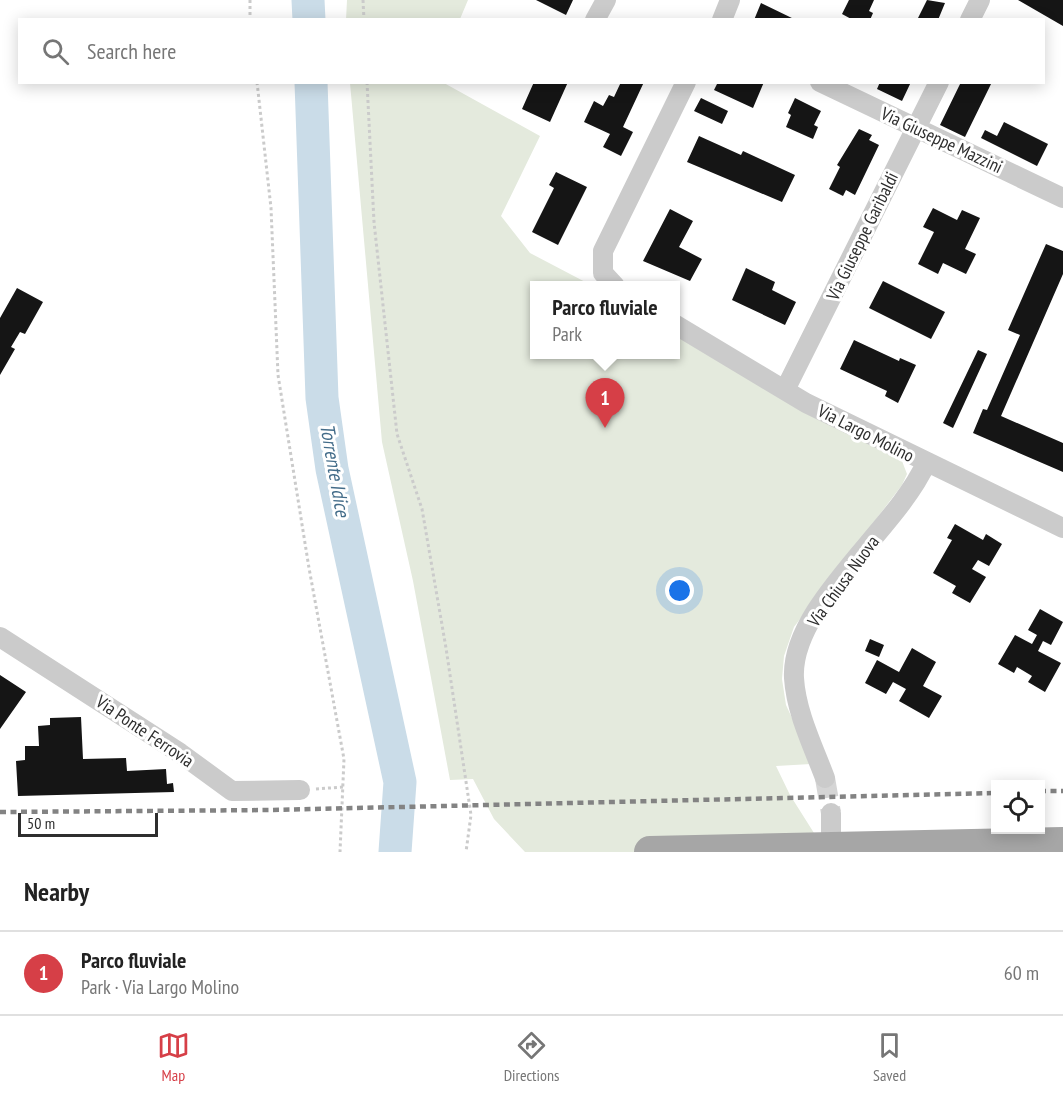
<!DOCTYPE html>
<meta charset="utf-8">
<style>
:root{--surface:#fff;--page:#f2f2f2;--text:#222;--muted:#767676;--line:#e0e0e0;--accent:#d63f47}
body{margin:0;font-family:"PT Sans Narrow",sans-serif;background:var(--page);color:var(--text)}
.controls{position:absolute;right:18px;bottom:18px;display:grid;overflow:hidden;border-radius:0px;box-shadow:0 3px 15px #0003}
.controls button{width:54px;height:54px;display:grid;place-items:center;padding:0;border:0;border-bottom:2px solid var(--line);background:var(--surface);color:var(--text);font:30px sans-serif}
.scale{position:absolute;left:18px;bottom:15px;width:140px;box-sizing:border-box;padding-left:6px;border:3px solid #2e2e2e;border-top:0;font-size:16px;line-height:21px;white-space:nowrap;color:#2e2e2e;-webkit-text-stroke:4px #fff;paint-order:stroke}
.you{position:absolute;left:680px;top:591px;width:21px;height:21px;margin:-15px;border:4px solid #fff;border-radius:50%;background:#1a73e8;box-shadow:0 0 0 9px #1a73e833}
.badge{display:grid;place-items:center;width:39px;height:39px;border-radius:50%;background:var(--accent);color:#fff;font-size:20px;font-weight:700}
.pin{position:absolute;translate:-50% -50px;filter:drop-shadow(0 2px 3px #0008)}
.pin::after{content:'';position:absolute;top:32px;width:21px;height:18px;background:inherit;clip-path:polygon(0 0,100% 0,50% 100%)}
.popup{position:absolute;left:530px;top:281px;width:150px;height:78px;box-sizing:border-box;display:grid;place-content:center;border-radius:0px;background:var(--surface);filter:drop-shadow(0 2px 4px #0005);font-size:20px;white-space:nowrap;color:var(--muted)}
.popup b{font-size:22px;color:var(--text)}
.popup::after{content:'';position:absolute;left:50%;top:100%;margin-left:-12px;border:12px solid transparent;border-top-color:var(--surface)}
.list{margin:0;padding:0;list-style:none}
h2{display:flex;justify-content:space-between;align-items:center;height:78px;margin:0;padding:0 24px;font-size:26px}
h2 small{font-size:20px;font-weight:400;color:var(--muted)}
.list li{display:grid;grid-template-columns:39px 1fr auto;gap:18px;align-items:center;box-sizing:border-box;height:84px;padding:0 24px;border-top:2px solid var(--line)}
.list b{display:block;font-size:22px;white-space:nowrap}
.list p{margin:0;font-size:20px;white-space:nowrap;color:var(--muted)}
.list em{font-size:20px;font-style:normal;color:var(--muted)}
.icon{flex:none;width:33px;height:33px;fill:none;stroke:currentColor;stroke-width:2;stroke-linecap:round;stroke-linejoin:round}
.map{position:relative;flex:none;width:1063px;height:852px;overflow:hidden}
.search{position:absolute;background:var(--surface);box-shadow:0 3px 15px #0003;left:18px;right:18px;top:18px;height:66px;display:flex;align-items:center;gap:15px;box-sizing:border-box;padding:0 21px;border-radius:0px;color:var(--muted);font-size:22px}
.sheet{height:162px;background:var(--surface)}
nav{display:flex;justify-content:space-around;align-items:center;box-sizing:border-box;height:84px;border-top:2px solid var(--line);background:var(--surface);font-size:16px;color:var(--muted)}
nav a{display:grid;justify-items:center;gap:3px}
nav .on{color:var(--accent)}
.map>svg:first-child{display:block}
.green{fill:#e4eadd}
.lines{fill:none;stroke-linecap:round;stroke-linejoin:round}
.river{stroke:#cadce8;stroke-width:33}
.building{fill:#151515}
.street-tunnel{stroke:#d5d5d5;stroke-width:20;stroke-dasharray:20 10;stroke-linecap:butt}
.path{stroke:#cbcbcb;stroke-width:3;stroke-dasharray:3 3;stroke-linecap:butt}
.street{stroke:#cbcbcb;stroke-width:20}
.primary{stroke:#a6a6a6;stroke-width:32}
.rail{stroke:#838383;stroke-width:4.5;stroke-dasharray:6 4.5;stroke-linecap:butt}
.labels{text-anchor:middle;dominant-baseline:central;stroke-width:6;stroke-linejoin:round;paint-order:stroke}
.street-label{font-size:18px;fill:#2e2e2e;stroke:#fff}
.water-label{font-size:20px;font-style:italic;fill:#436c89;stroke:#fff}
</style>
<div class="map">
<svg width="1063" height="852" viewBox="0 0 1063 852">
<rect width="100%" height="100%" fill="#fff"/>
<path class="green" d="M 347,0 L 468,0 L 460,19 L 346,20 Z
M 350,83 L 444,83 L 540,136 L 501,216 L 530,253 L 591,285 L 534,286 L 534,354 L 676,354 L 676,336 L 902,461 L 907,474 L 902,485 L 794,627 L 784,656 L 782,679 L 786,705 L 805,746 L 811,764 L 776,766 L 790,795 L 826,852 L 525,852 L 494,819 L 473,779 L 450,780 L 413,581 L 382,442 Z"/>
<g class="lines">
<path class="river" d="M 308,0 L 309,20
M 311,82 L 322,398 L 332,469 L 400,782 L 395,852"/>
</g>
<path class="building" d="M 536,0 L 573,0 L 566,15 Z
M 849,0 L 874,0 L 869,11 L 873,13 L 870,20 L 853,20 L 842,14 Z
M 927,0 L 945,3 L 938,20 L 917,20 Z
M 1018,0 L 1063,0 L 1063,26 Z
M 761,3 L 796,20 L 754,20 Z
M 534,82 L 568,82 L 550,122 L 522,109 Z
M 621,82 L 644,82 L 623,127 L 633,132 L 621,156 L 603,147 L 610,134 L 584,122 L 594,101 L 603,106 L 609,95 L 614,97 Z
M 718,82 L 764,82 L 753,108 L 714,90 Z
M 880,82 L 911,82 L 902,101 L 877,89 Z
M 961,82 L 992,82 L 965,137 L 940,125 Z
M 701,98 L 728,111 L 722,124 L 694,111 Z
M 795,98 L 821,111 L 814,125 L 818,127 L 813,139 L 786,127 L 791,115 L 788,113 Z
M 1004,122 L 1048,144 L 1037,166 L 981,138 L 985,130 L 997,136 Z
M 859,129 L 872,135 L 869,140 L 879,145 L 855,195 L 846,190 L 843,196 L 829,189 L 840,167 L 837,165 Z
M 699,136 L 741,155 L 743,151 L 795,175 L 782,202 L 687,162 Z
M 556,172 L 587,187 L 558,245 L 532,232 L 554,188 L 549,185 Z
M 933,208 L 957,220 L 962,210 L 980,218 L 965,249 L 976,254 L 966,274 L 943,263 L 938,274 L 918,264 L 934,232 L 923,227 Z
M 670,209 L 693,221 L 679,247 L 702,259 L 690,281 L 643,261 Z
M 1046,244 L 1063,251 L 1063,274 L 1001,416 L 1063,443 L 1063,472 L 973,433 L 983,409 L 987,410 L 1020,335 L 1008,330 Z
M 746,268 L 775,282 L 772,290 L 796,302 L 785,325 L 732,300 Z
M 883,281 L 945,312 L 931,339 L 869,308 Z
M 17,288 L 43,302 L 25,334 L 20,332 L 11,347 L 15,349 L 0,375 L 0,318 Z
M 854,340 L 899,361 L 900,358 L 916,365 L 898,403 L 885,396 L 887,391 L 840,369 Z
M 978,350 L 987,354 L 953,428 L 943,423 Z
M 955,524 L 983,540 L 986,534 L 1002,544 L 989,566 L 978,560 L 972,569 L 986,577 L 970,603 L 952,593 L 956,586 L 933,573 L 952,540 L 947,538 Z
M 1040,609 L 1063,622 L 1051,645 L 1043,641 L 1038,651 L 1061,663 L 1045,692 L 1028,682 L 1032,676 L 1017,667 L 1014,673 L 998,664 L 1015,635 L 1032,644 L 1037,635 L 1028,630 Z
M 870,639 L 884,645 L 879,657 L 865,651 Z
M 912,648 L 936,662 L 923,686 L 942,696 L 929,718 L 899,701 L 906,689 L 893,682 L 886,694 L 865,683 L 877,660 L 899,672 Z
M 0,675 L 26,692 L 0,729 Z
M 81,717 L 83,759 L 126,758 L 127,771 L 166,769 L 167,784 L 173,783 L 174,792 L 18,796 L 16,761 L 25,760 L 25,746 L 39,746 L 38,726 L 50,725 L 50,718 Z"/>
<g class="lines">
<path class="street-tunnel" d="M 825,778 L 831,813"/>
<path class="path" d="M 250,0 L 250,20
M 363,0 L 364,20
M 257,82 L 271,208 L 278,375 L 309,568 L 344,759 L 340,852
M 367,82 L 374,222 L 397,434 L 422,509 L 446,648 L 471,815 L 466,852
M 316,789 L 343,787"/>
<path class="street" d="M 595,20 L 606,0
M 722,20 L 730,0
M 970,20 L 980,0
M 820,82 L 1063,198
M 615,286 L 603,273 L 603,251 L 686,82
M 676,325 L 806,403 L 1063,528
M 785,390 L 939,82
M 0,637 L 180,753 L 232,791 L 300,790
M 825,778 C 813,746 796,712 794,678 C 790,606 897,529 926,463
M 831,835 L 831,813"/>
<path class="primary" d="M 650,852 L 1063,843"/>
<path class="rail" d="M 1040,791 L 1063,791
M 0,812 L 272,810 L 996,793"/>
</g>
<g class="labels">
<g class="street-label">
<text transform="translate(942 140) rotate(25)">Via Giuseppe Mazzini</text>
<text transform="translate(862 236) rotate(-64)">Via Giuseppe Garibaldi</text>
<text transform="translate(866 433) rotate(27)">Via Largo Molino</text>
<text transform="translate(843 581) rotate(-54)">Via Chiusa Nuova</text>
<text transform="translate(145 731) rotate(34)">Via Ponte Ferrovia</text>
</g>
<g class="water-label">
<text transform="translate(335 470) rotate(80)">Torrente Idice</text>
</g>
</g>
</svg>
<div class="controls">
<button><svg class="icon" aria-label="locate" viewBox="0 0 24 24"><circle cx="12" cy="12" r="6"/><path d="M12 2v4M12 18v4M2 12h4M18 12h4"/></svg></button>
</div>
<div class="scale">50 m</div>
<div class="you"></div>
<div class="pin badge" style="left:605px;top:428px">1</div>
<div class="popup"><b>Parco fluviale</b>Park</div>
<div class="search"><svg class="icon" aria-label="search" viewBox="0 0 24 24"><circle cx="10" cy="10" r="6"/><path d="M15 15l6 6"/></svg>Search here</div>
</div>
<section class="sheet">
<h2>Nearby<small></small></h2>
<ul class="list">
<li><span class="badge">1</span><div><b>Parco fluviale</b><p>Park · Via Largo Molino</p></div><em>60 m</em></li>
</ul>
</section>
<nav>
<a class="on"><svg class="icon" aria-label="map" viewBox="0 0 24 24"><path d="M3 6l6-2 6 2 6-2v14l-6 2-6-2-6 2zM9 4v14M15 6v14"/></svg>Map</a>
<a><svg class="icon" aria-label="directions" viewBox="0 0 24 24"><path d="M12 3l9 9-9 9-9-9zM9 14v-3h6M13 9l2 2-2 2"/></svg>Directions</a>
<a><svg class="icon" aria-label="saved" viewBox="0 0 24 24"><path d="M7 4h10v16l-5-4-5 4z"/></svg>Saved</a>
</nav>
